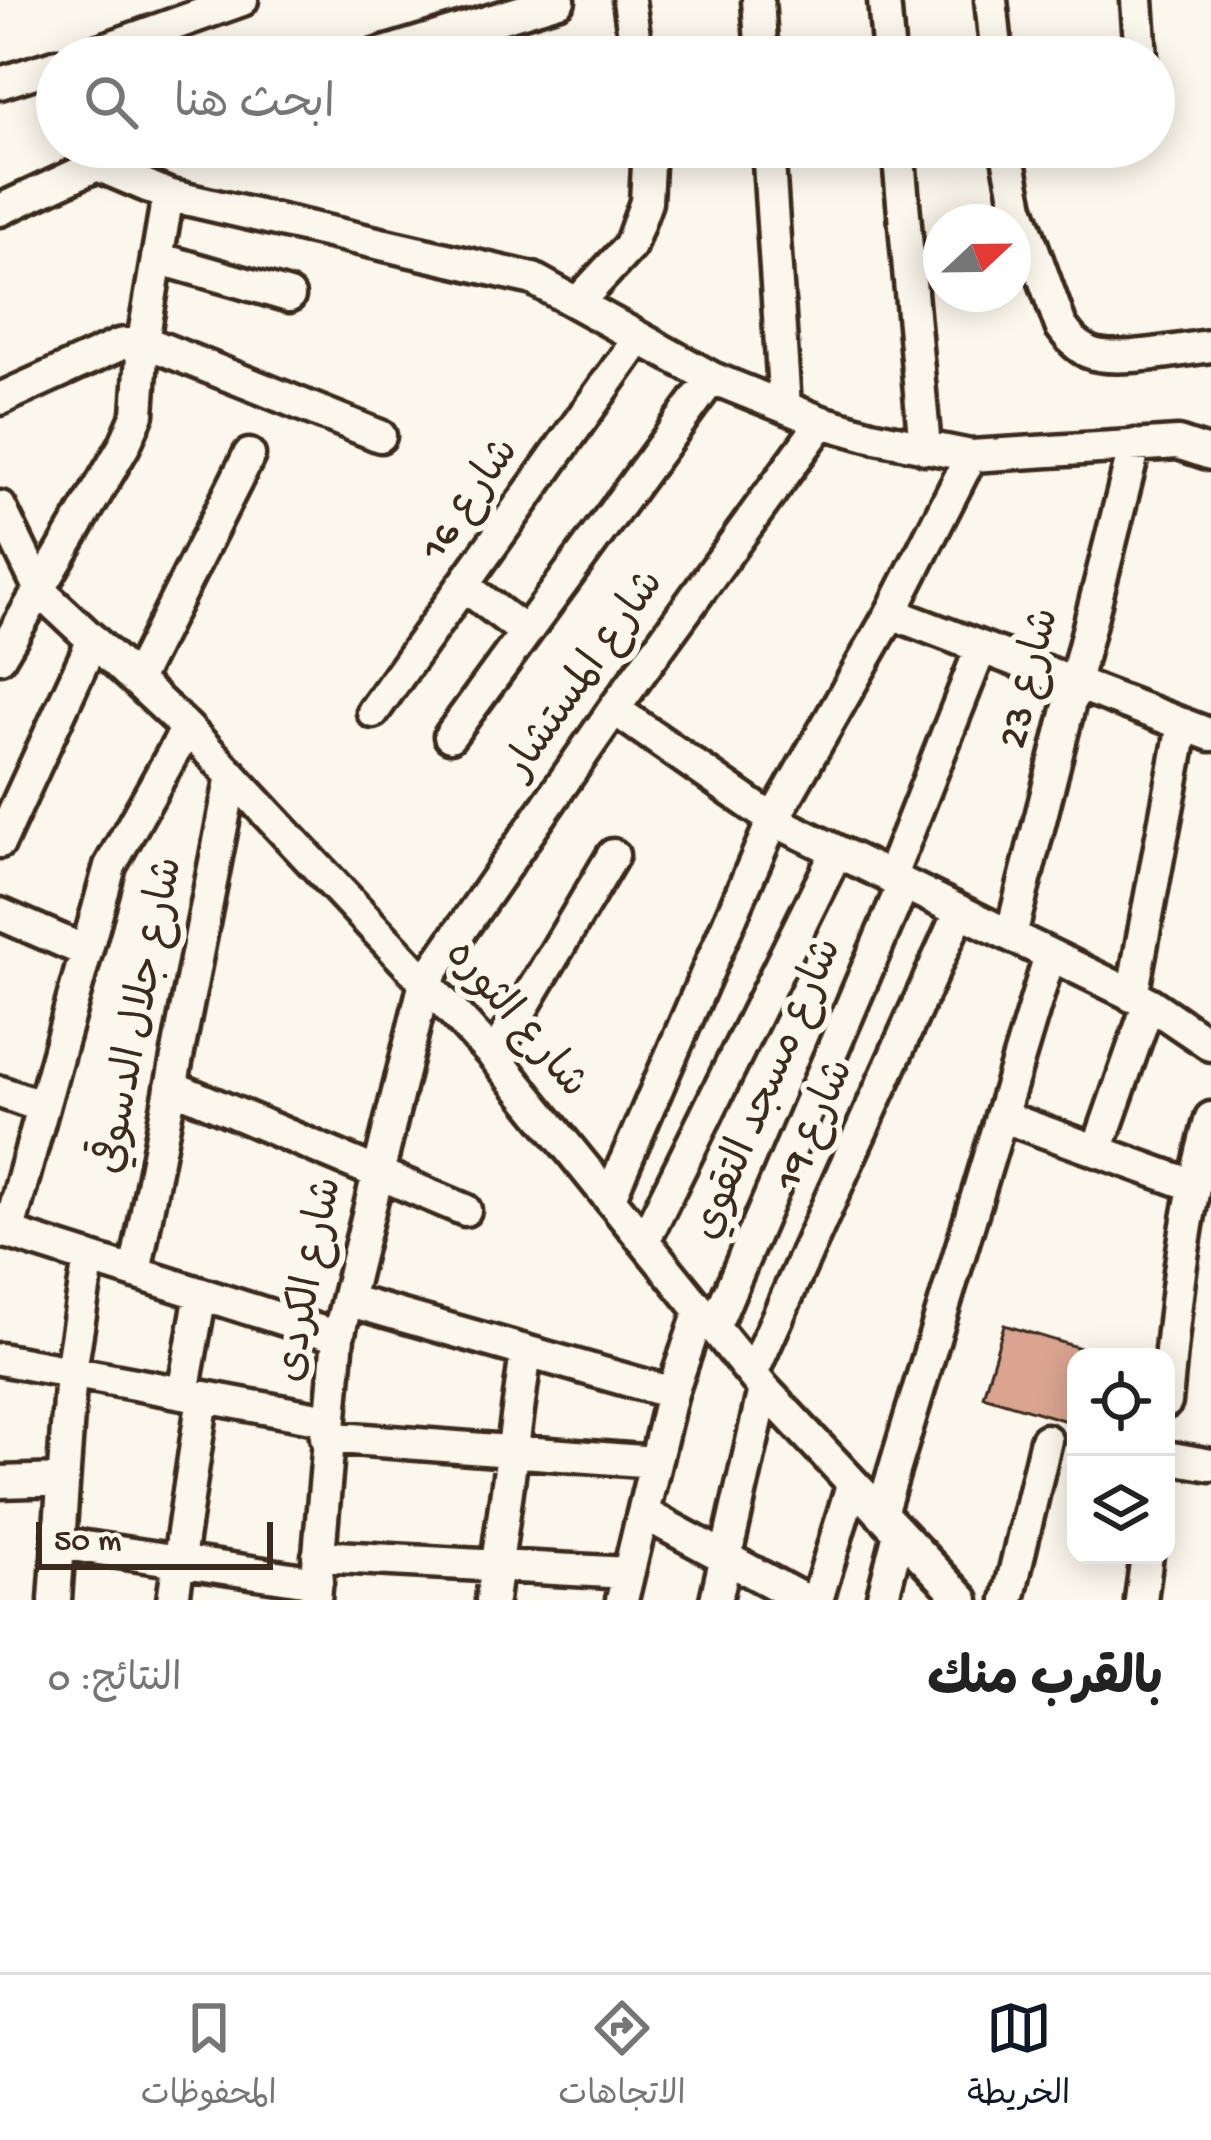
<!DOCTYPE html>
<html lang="ar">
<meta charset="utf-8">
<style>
:root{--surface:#fff;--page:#f2f2f2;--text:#222;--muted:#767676;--line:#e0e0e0;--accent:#111827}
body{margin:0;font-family:"Gochi Hand","Playpen Sans Arabic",sans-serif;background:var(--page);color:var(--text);direction:rtl}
.controls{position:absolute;right:36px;bottom:36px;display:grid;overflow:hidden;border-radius:24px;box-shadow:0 6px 30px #0003}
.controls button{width:108px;height:108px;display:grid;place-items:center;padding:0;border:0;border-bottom:3px solid var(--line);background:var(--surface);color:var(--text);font:60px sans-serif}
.compass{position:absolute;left:923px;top:204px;width:108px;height:108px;border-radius:50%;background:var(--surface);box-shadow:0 6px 30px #0003;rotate:68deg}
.scale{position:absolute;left:36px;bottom:30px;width:237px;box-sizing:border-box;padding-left:12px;border:6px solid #3b2a1e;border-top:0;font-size:33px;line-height:42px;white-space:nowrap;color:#3b2a1e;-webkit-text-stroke:9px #fbf7ec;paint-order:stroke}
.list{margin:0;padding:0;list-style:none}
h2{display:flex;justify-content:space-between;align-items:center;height:156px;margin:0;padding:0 48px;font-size:51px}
h2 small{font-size:39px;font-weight:400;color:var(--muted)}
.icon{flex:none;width:66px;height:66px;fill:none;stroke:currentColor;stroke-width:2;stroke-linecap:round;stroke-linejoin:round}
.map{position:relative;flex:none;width:1211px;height:1600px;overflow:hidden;direction:ltr}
.search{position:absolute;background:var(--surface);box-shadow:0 6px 30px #0003;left:36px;right:36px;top:36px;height:132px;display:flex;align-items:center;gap:30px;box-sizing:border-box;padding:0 42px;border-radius:66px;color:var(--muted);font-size:45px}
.sheet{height:372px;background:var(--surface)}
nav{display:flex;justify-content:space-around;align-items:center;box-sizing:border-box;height:168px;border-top:3px solid var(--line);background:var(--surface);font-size:33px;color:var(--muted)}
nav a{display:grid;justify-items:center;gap:6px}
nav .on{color:var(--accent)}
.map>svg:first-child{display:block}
.building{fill:#daa490;stroke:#3b2a1e;stroke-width:3}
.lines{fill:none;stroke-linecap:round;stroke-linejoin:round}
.minor-casing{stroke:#3b2a1e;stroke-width:39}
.minor{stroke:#fbf7ec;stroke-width:30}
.labels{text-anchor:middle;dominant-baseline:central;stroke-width:12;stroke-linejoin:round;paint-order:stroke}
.street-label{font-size:42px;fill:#3b2a1e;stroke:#fbf7ec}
</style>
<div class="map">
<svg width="1211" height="1600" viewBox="0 0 1211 1600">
<rect width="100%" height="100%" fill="#fbf7ec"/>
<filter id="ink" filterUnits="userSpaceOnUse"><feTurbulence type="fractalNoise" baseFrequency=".00833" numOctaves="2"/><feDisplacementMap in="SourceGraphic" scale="24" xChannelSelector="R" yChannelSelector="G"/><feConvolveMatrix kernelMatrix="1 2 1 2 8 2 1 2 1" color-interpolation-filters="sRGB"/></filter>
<g filter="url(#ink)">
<path class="building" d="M 1004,1325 L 1110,1357 L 1076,1357 L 1076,1424 L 983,1396 Z"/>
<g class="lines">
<g class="minor-casing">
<path id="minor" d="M 629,0 L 637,57
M 758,0 L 762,57
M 884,0 L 889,57
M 991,0 L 997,57
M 1137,0 L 1141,57
M 82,57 L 242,0
M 371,57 L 559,0
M 0,83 L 57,65
M 768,147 L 785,407
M 898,147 L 925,448
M 1006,147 L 1018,207 L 1061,326 C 1069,337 1076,346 1088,352 C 1114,364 1181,349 1211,346
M 95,164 L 168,195 L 533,279 L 712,378 L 822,422 L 871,436 L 971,456 L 1178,443 L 1211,454
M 0,210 L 136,147
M 157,258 L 289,296
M 577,303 L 630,246 L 646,202 L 649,147
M 0,399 L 119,345 L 143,341 L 380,436
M 0,507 L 41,592 L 187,728 L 494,1056 L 764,1389 L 963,1600
M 463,585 L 525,632
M 891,613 L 1211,735
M 0,657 L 124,446 L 138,414 L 143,341 L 168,195
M 136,680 L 249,455
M 614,709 L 773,820 L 1149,1003 L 1211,1045
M 373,712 L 639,338
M 450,736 L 712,378
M 0,842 L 93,640
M 890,878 L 981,648
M 0,914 L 85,951
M 1011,935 L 1135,445
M 1132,996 L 1183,724
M 494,1056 L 613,855
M 171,1086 L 465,1210
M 0,1092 L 43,1107
M 1001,1116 L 1192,1185
M 1097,1151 L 1149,1003
M 610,1197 L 773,820 L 891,613 L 971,456
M 0,1230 L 338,1337
M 8,1233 L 110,866 L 187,728
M 644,1241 L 836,853
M 135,1273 L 232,775
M 347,1300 L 672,1393
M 714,1328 L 903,885
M 0,1359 L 328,1420
M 752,1374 L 959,913
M 183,1393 L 201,1294
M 1166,1402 C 1175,1305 1184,1212 1211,1118
M 326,1437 L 655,1462
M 1166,1457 L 1211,1465
M 0,1482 L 63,1480
M 643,1513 L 804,1600
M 881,1514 L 1050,955
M 59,1543 L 317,1582
M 318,1556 L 628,1573
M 55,1600 L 71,1371 L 89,1258
M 173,1600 L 203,1397
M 315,1600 L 338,1337 L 425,982 L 614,709 L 822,422
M 492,1600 L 526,1352
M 622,1600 L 672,1393 L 700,1311
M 716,1600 L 764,1389
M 817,1600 L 852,1485
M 882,1600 L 899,1533
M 1008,1600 L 1046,1440
M 1141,1600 L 1147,1555"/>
</g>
<use href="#minor" class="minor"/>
</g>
</g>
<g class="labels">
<g class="street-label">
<text transform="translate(472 501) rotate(-55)">شارع 16</text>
<text transform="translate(587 676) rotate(-55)">شارع المستشار</text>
<text transform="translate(1032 679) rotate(-76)">شارع 23</text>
<text transform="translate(142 1016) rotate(-79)">شارع جلال الدسوقي</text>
<text transform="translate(514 1021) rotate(49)">شارع الثوره</text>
<text transform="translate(770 1090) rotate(-67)">شارع مسجد التقوي</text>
<text transform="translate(817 1126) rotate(-66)">شارع 19</text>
<text transform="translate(312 1280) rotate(-79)">شارع الكردى</text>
</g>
</g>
</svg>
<div class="controls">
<button><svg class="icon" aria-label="locate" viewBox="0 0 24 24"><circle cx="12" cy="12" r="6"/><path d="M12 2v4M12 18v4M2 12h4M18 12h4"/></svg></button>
<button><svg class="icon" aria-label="layers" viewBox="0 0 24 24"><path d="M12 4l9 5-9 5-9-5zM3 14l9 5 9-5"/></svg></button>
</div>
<svg class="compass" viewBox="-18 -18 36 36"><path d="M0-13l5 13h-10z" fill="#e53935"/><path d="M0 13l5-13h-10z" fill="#767676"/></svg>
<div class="scale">50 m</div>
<div class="search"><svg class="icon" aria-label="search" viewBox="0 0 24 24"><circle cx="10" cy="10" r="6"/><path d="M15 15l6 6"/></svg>ابحث هنا</div>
</div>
<section class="sheet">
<h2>بالقرب منك<small>النتائج: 0</small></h2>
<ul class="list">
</ul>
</section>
<nav>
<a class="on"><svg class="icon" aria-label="map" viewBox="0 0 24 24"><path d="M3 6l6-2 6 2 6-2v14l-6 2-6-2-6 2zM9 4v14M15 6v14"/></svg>الخريطة</a>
<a><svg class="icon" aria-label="directions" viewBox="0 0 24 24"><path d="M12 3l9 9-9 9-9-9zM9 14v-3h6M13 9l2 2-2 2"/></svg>الاتجاهات</a>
<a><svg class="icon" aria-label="saved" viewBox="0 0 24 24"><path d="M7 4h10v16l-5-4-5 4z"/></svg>المحفوظات</a>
</nav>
